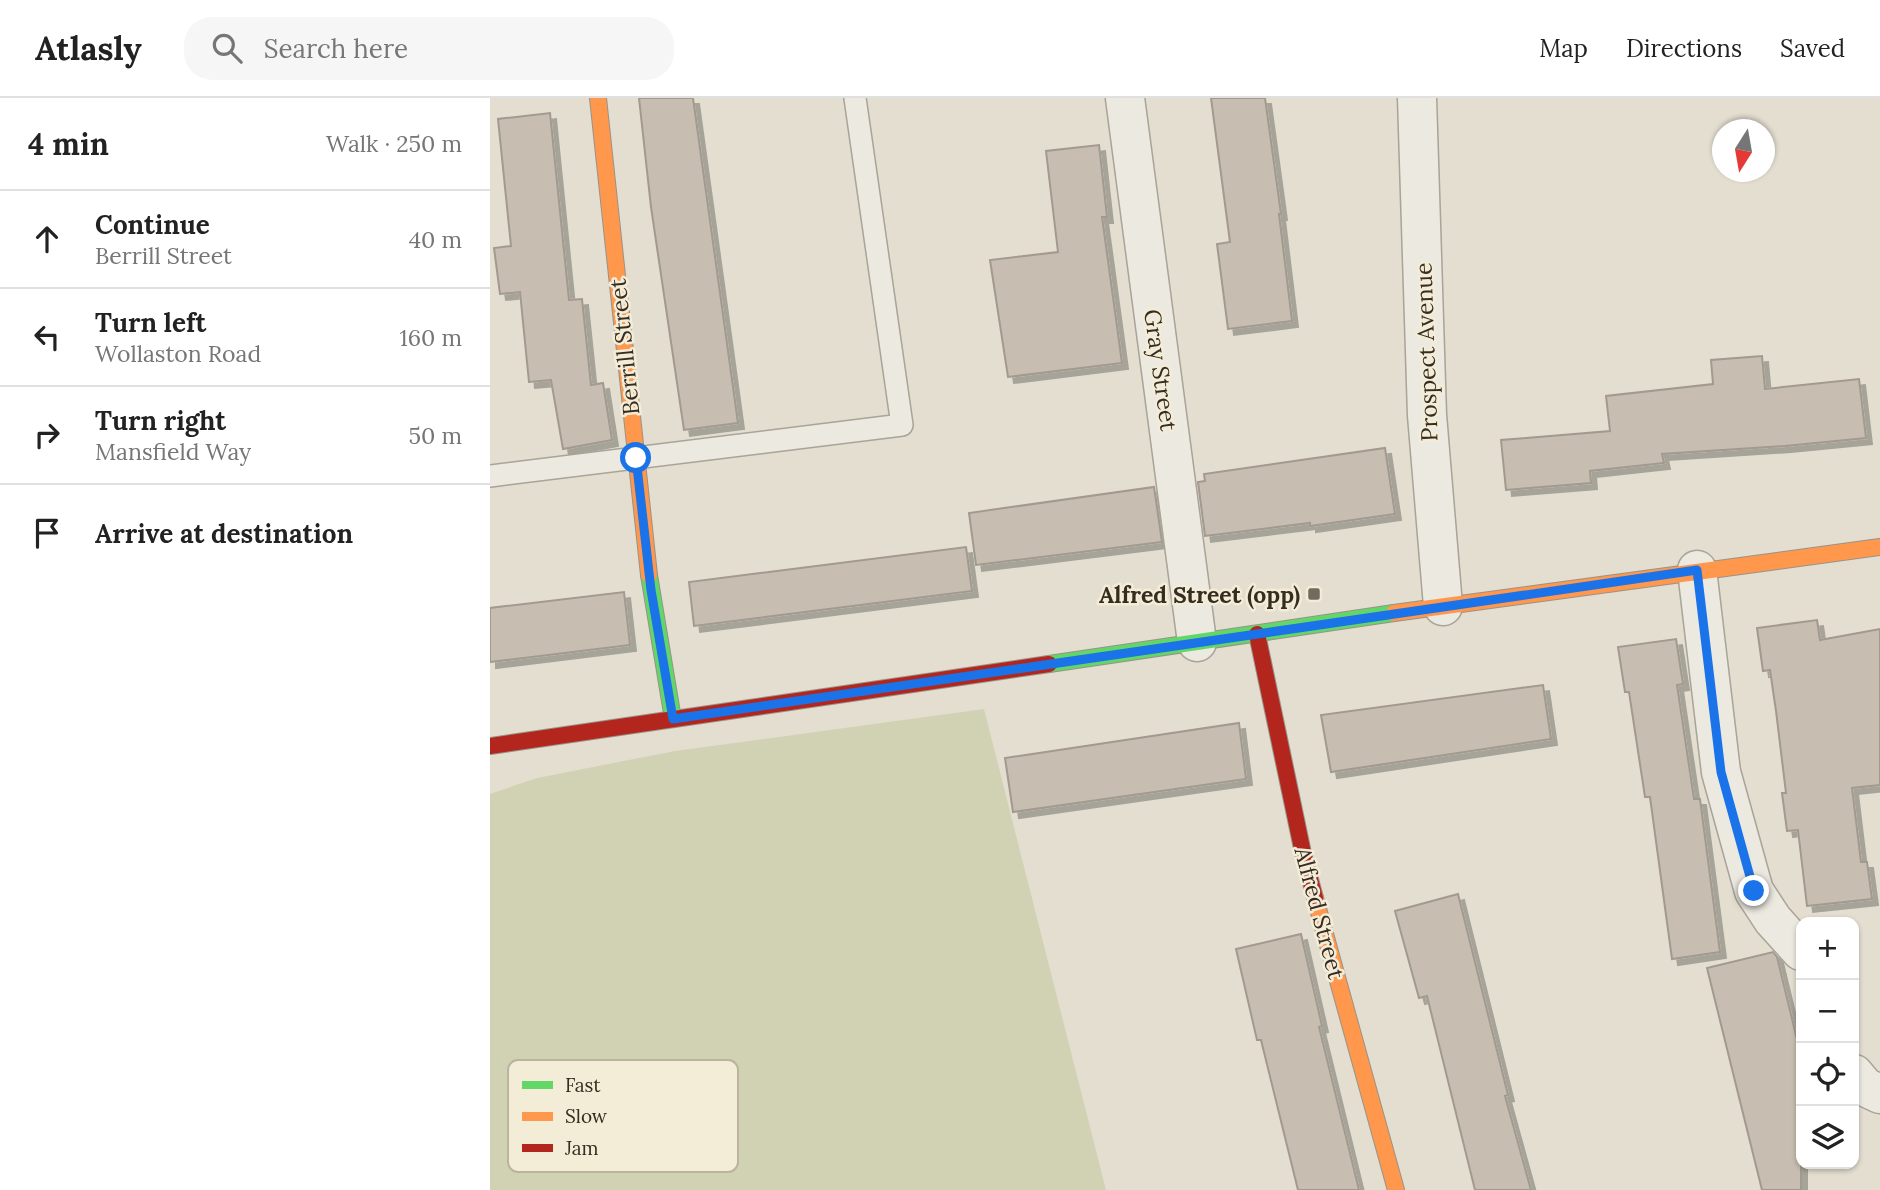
<!DOCTYPE html>
<meta charset="utf-8">
<style>
:root{--surface:#fff;--page:#f6f6f6;--text:#222;--muted:#767676;--line:#e0e0e0}
body{margin:0;font-family:Lora,serif;background:var(--page);color:var(--text)}
.controls{position:absolute;right:21px;bottom:21px;display:grid;overflow:hidden;border-radius:14px;box-shadow:0 2px 5px #0004}
.controls button{width:63px;height:63px;display:grid;place-items:center;padding:0;border:0;border-bottom:2px solid var(--line);background:var(--surface);color:var(--text);font:35px sans-serif}
.compass{position:absolute;left:1222px;top:21px;width:63px;height:63px;border-radius:50%;background:var(--surface);box-shadow:0 2px 5px #0004;rotate:191deg}
.stop{position:absolute;width:21px;height:21px;margin:-16px;border:5px solid #1a73e8;border-radius:50%;background:#fff}
.stop.end{background:#1a73e8;border-color:#fff;box-shadow:0 2px 7px #0008}
.list{margin:0;padding:0;list-style:none}
h2{display:flex;justify-content:space-between;align-items:center;height:91px;margin:0;padding:0 28px;font-size:30px}
h2 small{font-size:23px;font-weight:400;color:var(--muted)}
.list li{display:grid;grid-template-columns:46px 1fr auto;gap:21px;align-items:center;box-sizing:border-box;height:98px;padding:0 28px;border-top:2px solid var(--line)}
.list b{display:block;font-size:26px;white-space:nowrap}
.list p{margin:0;font-size:23px;white-space:nowrap;color:var(--muted)}
.list em{font-size:23px;font-style:normal;color:var(--muted)}
.icon{flex:none;width:38px;height:38px;fill:none;stroke:currentColor;stroke-width:2;stroke-linecap:round;stroke-linejoin:round}
.map{position:relative;flex:none;width:1390px;height:1092px;overflow:hidden}
header{display:flex;align-items:center;gap:42px;box-sizing:border-box;height:98px;padding:0 35px;background:var(--surface);border-bottom:2px solid var(--line)}
header strong{font-size:33px}
nav{display:flex;gap:38px;margin-inline-start:auto;font-size:24px}
.search{width:490px;height:63px;background:var(--page);display:flex;align-items:center;gap:18px;box-sizing:border-box;padding:0 24px;border-radius:28px;color:var(--muted);font-size:26px}
main{display:flex}
aside{flex:1;background:var(--surface)}
.map>svg:first-child{display:block}
.green{fill:#d1d2b4}
.building{fill:#c7bdb1;stroke:#a39a8f;stroke-width:2;filter:url(#shadow)}
.lines{fill:none;stroke-linecap:round;stroke-linejoin:round}
.lane-casing{stroke:#a9a398;stroke-width:24}
.street-casing{stroke:#a9a398;stroke-width:41}
.fast-casing{stroke:#989388;stroke-width:18}
.slow-casing{stroke:#989388;stroke-width:18}
.jam-casing{stroke:#989388;stroke-width:18}
.lane{stroke:#ece9e1;stroke-width:21}
.street{stroke:#ece9e1;stroke-width:38}
.fast{stroke:#63d668;stroke-width:16}
.slow{stroke:#ff974d;stroke-width:16}
.jam{stroke:#b3261e;stroke-width:16}
.route{stroke:#1a73e8;stroke-width:9}
.poi-dot{fill:#736a5e;stroke:#f3ecd7;stroke-width:2.5}
.labels{text-anchor:middle;dominant-baseline:central;stroke-width:5;stroke-linejoin:round;paint-order:stroke}
.street-label{font-size:23px;fill:#372c21;stroke:#f3ecd7}
.poi-label{font-size:23px;font-weight:bold;fill:#372c21;stroke:#f3ecd7;text-anchor:end}
.key{fill:#f3ecd7;stroke:#bbb2a0;stroke-width:2}
.key-label{font-size:19px;fill:#372c21}
</style>
<header>
<strong>Atlasly</strong>
<div class="search"><svg class="icon" aria-label="search" viewBox="0 0 24 24"><circle cx="10" cy="10" r="6"/><path d="M15 15l6 6"/></svg>Search here</div>
<nav><a>Map</a><a>Directions</a><a>Saved</a></nav>
</header>
<main>
<aside>
<h2>4 min<small>Walk · 250 m</small></h2>
<ul class="list">
<li><svg class="icon" aria-label="ahead" viewBox="0 0 24 24"><path d="M12 20V5M6 11l6-6 6 6"/></svg><div><b>Continue</b><p>Berrill Street</p></div><em>40 m</em></li>
<li><svg class="icon" aria-label="left" viewBox="0 0 24 24"><path d="M17 20v-9H6M10 6l-5 5 5 5"/></svg><div><b>Turn left</b><p>Wollaston Road</p></div><em>160 m</em></li>
<li><svg class="icon" aria-label="right" viewBox="0 0 24 24"><path d="M7 20v-9h11M14 6l5 5-5 5"/></svg><div><b>Turn right</b><p>Mansfield Way</p></div><em>50 m</em></li>
<li><svg class="icon" aria-label="arrive" viewBox="0 0 24 24"><path d="M6 21V4h12l-3 4 3 4H6"/></svg><div><b>Arrive at destination</b></div></li>
</ul>
</aside>
<div class="map">
<svg width="1390" height="1092" viewBox="0 0 1390 1092">
<defs>
<filter id="shadow"><feDropShadow dx="6" dy="6" stdDeviation="0" flood-color="#0004"/></filter>
</defs>
<rect width="100%" height="100%" fill="#e3ded0"/>
<path class="green" d="M 494,611 L 616,1092 L 0,1092 L 0,696 L 47,680 L 185,653 Z"/>
<path class="building" d="M 149,0 L 203,0 L 248,325 L 194,332 L 161,109 Z
M 721,0 L 775,0 L 791,116 L 789,116 L 802,223 L 738,231 L 727,146 L 740,144 Z
M 60,15 L 79,202 L 92,201 L 101,287 L 113,285 L 122,342 L 73,351 L 61,282 L 39,284 L 30,194 L 10,196 L 4,150 L 21,148 L 8,21 Z
M 609,47 L 617,119 L 612,119 L 632,265 L 518,279 L 500,162 L 568,154 L 556,53 Z
M 1272,258 L 1275,291 L 1369,281 L 1376,340 L 1295,348 L 1172,356 L 1174,365 L 1100,373 L 1101,385 L 1016,392 L 1011,342 L 1120,333 L 1116,298 L 1223,286 L 1221,262 Z
M 895,350 L 905,416 L 820,428 L 820,425 L 715,438 L 708,384 L 715,383 L 714,376 Z
M 664,389 L 672,444 L 486,467 L 479,415 Z
M 476,449 L 482,493 L 204,528 L 199,484 Z
M 134,494 L 140,547 L 0,564 L 0,510 Z
M 1327,522 L 1330,542 L 1390,531 L 1390,687 L 1362,690 L 1371,764 L 1377,764 L 1382,801 L 1317,808 L 1308,732 L 1297,733 L 1292,695 L 1296,695 L 1286,613 L 1280,572 L 1273,573 L 1267,530 Z
M 1186,541 L 1193,586 L 1187,587 L 1204,701 L 1210,701 L 1230,854 L 1182,861 L 1160,699 L 1155,699 L 1139,594 L 1135,594 L 1128,549 Z
M 1053,587 L 1061,641 L 841,674 L 831,617 Z
M 749,625 L 756,681 L 523,714 L 515,660 Z
M 968,796 L 1018,997 L 1015,998 L 1041,1092 L 985,1092 L 937,898 L 929,900 L 905,813 Z
M 811,836 L 832,928 L 829,929 L 869,1092 L 808,1092 L 771,942 L 767,942 L 746,851 Z
M 1283,854 L 1287,859 L 1311,958 L 1311,1092 L 1272,1092 L 1217,870 Z"/>
<g class="lines">
<g class="lane-casing">
<path id="lane" d="M 0,378 L 412,327 L 365,0"/>
</g>
<g class="street-casing">
<path id="street" d="M 635,0 L 707,544
M 927,0 L 937,317 L 953,508
M 1207,472 L 1231,674 L 1264,793 L 1283,822 L 1311,853
M 1364,976 L 1375,989 L 1390,996"/>
</g>
<g class="fast-casing">
<path id="fast" d="M 159,477 L 183,621
M 559,566 L 904,515"/>
</g>
<g class="slow-casing">
<path id="slow" d="M 108,0 L 159,477
M 904,515 L 1390,449
M 825,800 L 906,1092"/>
</g>
<g class="jam-casing">
<path id="jam" d="M 767,536 L 813,755 L 825,800
M 0,648 L 559,566"/>
</g>
<use href="#lane" class="lane"/>
<use href="#street" class="street"/>
<use href="#fast" class="fast"/>
<use href="#slow" class="slow"/>
<use href="#jam" class="jam"/>
</g>
<g class="lines">
<path class="route" d="M 146,360 L 161,492 L 183,621 L 1207,472 L 1231,674 L 1264,793"/>
</g>
<rect class="poi-dot" x="817" y="489" width="14" height="14" rx="3.5"/>
<g class="labels">
<g class="street-label">
<text transform="translate(134 249) rotate(-96)">Berrill Street</text>
<text transform="translate(936 254) rotate(-92)">Prospect Avenue</text>
<text transform="translate(671 272) rotate(82)">Gray Street</text>
<text transform="translate(830 815) rotate(75)">Alfred Street</text>
</g>
<g class="poi-label">
<text x="810" y="496">Alfred Street (opp)</text>
</g>
</g>
<rect x="18" y="962" width="230" height="112" rx="10" class="key"/>
<rect x="32" y="983" width="31" height="8" fill="#63d668"/>
<rect x="32" y="1014" width="31" height="9" fill="#ff974d"/>
<rect x="32" y="1046" width="31" height="8" fill="#b3261e"/>
<g class="key-label">
<text x="75" y="994">Fast</text>
<text x="75" y="1025">Slow</text>
<text x="75" y="1057">Jam</text>
</g>
</svg>
<div class="controls">
<button>+</button>
<button>−</button>
<button><svg class="icon" aria-label="locate" viewBox="0 0 24 24"><circle cx="12" cy="12" r="6"/><path d="M12 2v4M12 18v4M2 12h4M18 12h4"/></svg></button>
<button><svg class="icon" aria-label="layers" viewBox="0 0 24 24"><path d="M12 4l9 5-9 5-9-5zM3 14l9 5 9-5"/></svg></button>
</div>
<svg class="compass" viewBox="-18 -18 36 36"><path d="M0-13l5 13h-10z" fill="#e53935"/><path d="M0 13l5-13h-10z" fill="#767676"/></svg>
<div class="stop" style="left:146px;top:360px"></div>
<div class="stop end" style="left:1264px;top:793px"></div>
</div>
</main>
